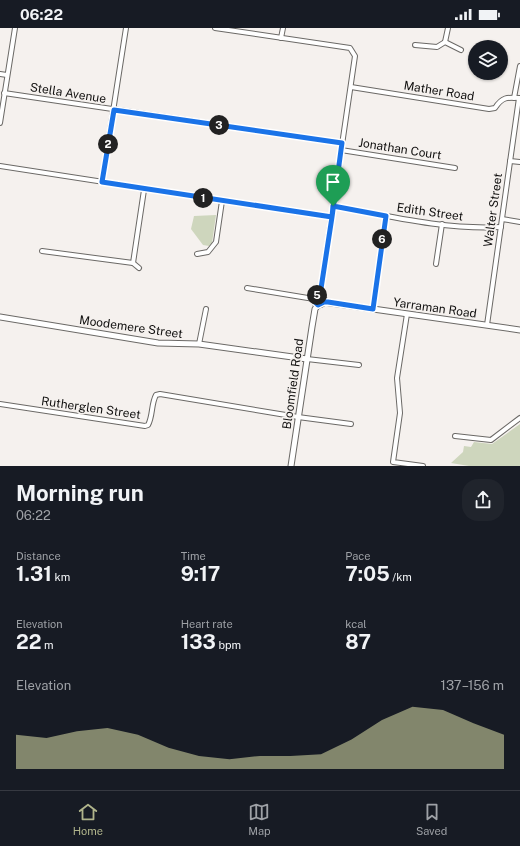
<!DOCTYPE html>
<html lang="en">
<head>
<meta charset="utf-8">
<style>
  :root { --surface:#171b24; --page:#20242c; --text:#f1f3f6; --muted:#9ea1a6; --line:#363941; --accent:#b0b48b }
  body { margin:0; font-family:"Public Sans",sans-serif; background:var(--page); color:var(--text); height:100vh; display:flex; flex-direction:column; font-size:15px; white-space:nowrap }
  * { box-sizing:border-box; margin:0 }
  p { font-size:13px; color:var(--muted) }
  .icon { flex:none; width:22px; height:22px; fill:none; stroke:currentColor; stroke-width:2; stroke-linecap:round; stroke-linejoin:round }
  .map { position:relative; height:438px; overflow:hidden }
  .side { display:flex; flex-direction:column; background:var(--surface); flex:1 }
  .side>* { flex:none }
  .fabs { position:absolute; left:468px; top:12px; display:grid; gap:8px }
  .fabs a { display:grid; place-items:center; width:40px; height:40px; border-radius:50%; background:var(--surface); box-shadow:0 1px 3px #0004; font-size:20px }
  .pin { position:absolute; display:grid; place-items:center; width:34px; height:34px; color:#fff; margin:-41px -17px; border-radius:50% 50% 50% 0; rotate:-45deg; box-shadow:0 0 4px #0007 }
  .pin .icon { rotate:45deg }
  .km { position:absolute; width:20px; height:20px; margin:-10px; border-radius:50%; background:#222; color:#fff; font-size:11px; line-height:20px; text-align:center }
  .round { display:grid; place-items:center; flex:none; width:42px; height:42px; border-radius:16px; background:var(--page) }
  .overview { display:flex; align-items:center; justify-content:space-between; height:68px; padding:0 16px }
  h1 { font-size:22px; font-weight:700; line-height:30px }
  .figures { display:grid; grid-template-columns:repeat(3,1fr); gap:6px; height:68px; padding:4px 16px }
  .figures div { display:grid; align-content:center }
  .figures b { font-size:20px; font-weight:700 }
  .figures small { font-size:11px; font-weight:400 }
  .figures p { font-size:11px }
  .chart { height:112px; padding:8px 16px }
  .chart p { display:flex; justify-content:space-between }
  .chart svg { width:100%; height:72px; margin-top:4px; fill:var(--accent); opacity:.7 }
  .status { display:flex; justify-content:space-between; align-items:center; height:28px; padding:0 20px; background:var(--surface); direction:ltr }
  .status svg { height:11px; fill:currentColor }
  .dock { display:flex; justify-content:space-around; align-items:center; height:56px; border-top:1px solid var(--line); background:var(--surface); font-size:11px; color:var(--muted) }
  .dock a { display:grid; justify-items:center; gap:2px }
  .dock .selected { color:var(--accent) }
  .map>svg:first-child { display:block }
  .green { fill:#ced6bd }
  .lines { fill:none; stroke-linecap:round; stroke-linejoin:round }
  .minor-casing { stroke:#6b6966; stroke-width:6 }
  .tertiary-casing { stroke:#6b6966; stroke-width:7 }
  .minor { stroke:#fff; stroke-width:4 }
  .tertiary { stroke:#fff; stroke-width:5 }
  .route-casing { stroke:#fff; stroke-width:8 }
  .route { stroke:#1a73e8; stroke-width:5 }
  .labels { text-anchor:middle; stroke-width:3.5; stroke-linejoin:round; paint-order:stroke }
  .street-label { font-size:12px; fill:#121110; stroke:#f5f1ee }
</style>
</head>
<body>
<div class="status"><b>06:22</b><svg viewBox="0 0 49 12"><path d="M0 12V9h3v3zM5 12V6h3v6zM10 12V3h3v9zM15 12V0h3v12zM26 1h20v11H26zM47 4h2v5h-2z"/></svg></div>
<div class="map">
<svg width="520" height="438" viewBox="0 0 520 438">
  <rect width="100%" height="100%" fill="#f5f1ee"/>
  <g class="green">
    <path d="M216,187L212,215L209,218L203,217L191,201L194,188Z"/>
    <path d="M520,396V438H469L451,435L463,424L464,418L471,419L474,414L492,416Z"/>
  </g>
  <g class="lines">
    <g class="minor-casing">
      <g id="minor">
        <path d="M215,0L350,20L355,28L320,267"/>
        <path d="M281,10L283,0"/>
        <path d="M445,14L448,0"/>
        <path d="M415,17L437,19L445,14L461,22"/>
        <path d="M0,46L7,47"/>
        <path d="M351,59L489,81L495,80C502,69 507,69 520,70"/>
        <path d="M4,65L342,115"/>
        <path d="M514,70L520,38"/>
        <path d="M0,95L15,0"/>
        <path d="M341,122L455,140"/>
        <path d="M510,133L520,134"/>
        <path d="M0,138L331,189"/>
        <path d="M102,154L126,0"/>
        <path d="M333,178C388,188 445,202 501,199"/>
        <path d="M502,191L520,194"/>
        <path d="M42,223L133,235L144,162"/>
        <path d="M197,226L208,224L216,214L222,173"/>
        <path d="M133,235L139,240"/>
        <path d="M436,236L442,196"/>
        <path d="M247,260L314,271"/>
        <path d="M373,281L386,188"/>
        <path d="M407,286L397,350L400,385L393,434L423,438"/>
        <path d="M487,297L519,70"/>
        <path d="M199,316L206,281"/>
        <path d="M307,331L359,337"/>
        <path d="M0,376L145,398L148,397C153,388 151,376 156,367L160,366L298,389L351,396"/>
        <path d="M455,408L491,412L520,390"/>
      </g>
    </g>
    <g class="tertiary-casing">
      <g id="tertiary">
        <circle cx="319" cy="272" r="5"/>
        <path d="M324,274L520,302"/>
        <path d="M0,289L158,315L199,316L307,331"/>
        <path d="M291,438L312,299L315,281L318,277"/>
      </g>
    </g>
    <use href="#minor" class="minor"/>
    <use href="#tertiary" class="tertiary"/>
  </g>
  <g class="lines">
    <g class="route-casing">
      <path id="route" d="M333,178L332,189L102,154L114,82L342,115L341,122L332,189L320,267L315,268L314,273L318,277L324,274H328L373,281L386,188L333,178"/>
    </g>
    <use href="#route" class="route"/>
  </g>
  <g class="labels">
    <g class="street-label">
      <text transform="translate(439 63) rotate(9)" y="4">Mather Road</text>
      <text transform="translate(68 65) rotate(9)" y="4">Stella Avenue</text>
      <text transform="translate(400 121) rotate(9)" y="4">Jonathan Court</text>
      <text transform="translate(493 182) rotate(-82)" y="4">Walter Street</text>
      <text transform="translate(430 184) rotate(8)" y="4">Edith Street</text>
      <text transform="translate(435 280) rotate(8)" y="4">Yarraman Road</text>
      <text transform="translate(131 299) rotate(8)" y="4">Moodemere Street</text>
      <text transform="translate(293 356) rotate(-82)" y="4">Bloomfield Road</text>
      <text transform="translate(91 380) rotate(8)" y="4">Rutherglen Street</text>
    </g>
  </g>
</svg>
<div class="fabs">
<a><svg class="icon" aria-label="layers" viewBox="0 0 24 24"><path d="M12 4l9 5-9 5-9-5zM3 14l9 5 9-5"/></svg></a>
</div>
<div class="pin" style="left:333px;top:178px;background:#1e9e55"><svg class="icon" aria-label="arrive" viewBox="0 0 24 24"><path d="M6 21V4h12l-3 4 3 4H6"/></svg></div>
<b class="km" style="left:203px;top:170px">1</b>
<b class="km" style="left:108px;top:116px">2</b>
<b class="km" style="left:219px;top:97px">3</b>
<b class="km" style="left:317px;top:267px">5</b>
<b class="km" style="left:382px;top:211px">6</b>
</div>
<section class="side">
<div class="overview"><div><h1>Morning run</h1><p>06:22</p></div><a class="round"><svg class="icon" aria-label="share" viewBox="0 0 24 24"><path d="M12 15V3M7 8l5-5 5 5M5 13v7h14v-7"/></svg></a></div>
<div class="figures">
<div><p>Distance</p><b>1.31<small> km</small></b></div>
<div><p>Time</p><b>9:17</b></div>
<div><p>Pace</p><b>7:05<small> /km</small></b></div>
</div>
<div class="figures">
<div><p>Elevation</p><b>22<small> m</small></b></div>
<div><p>Heart rate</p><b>133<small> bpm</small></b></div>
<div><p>kcal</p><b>87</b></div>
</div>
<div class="chart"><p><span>Elevation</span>137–156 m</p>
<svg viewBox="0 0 160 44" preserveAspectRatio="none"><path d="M0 44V23L10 25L20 21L30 19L40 23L50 31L60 36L70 38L80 36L90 36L100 35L110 26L120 14L130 6L140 8L150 16L160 23V44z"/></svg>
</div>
</section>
<nav class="dock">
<a class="selected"><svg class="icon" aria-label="home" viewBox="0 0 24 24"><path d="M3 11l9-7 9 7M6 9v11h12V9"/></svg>Home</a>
<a><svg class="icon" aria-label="map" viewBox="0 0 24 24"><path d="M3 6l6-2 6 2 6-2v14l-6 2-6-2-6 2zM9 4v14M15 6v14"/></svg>Map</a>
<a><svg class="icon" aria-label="saved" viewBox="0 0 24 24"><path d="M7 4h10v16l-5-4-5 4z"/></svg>Saved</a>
</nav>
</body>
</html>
